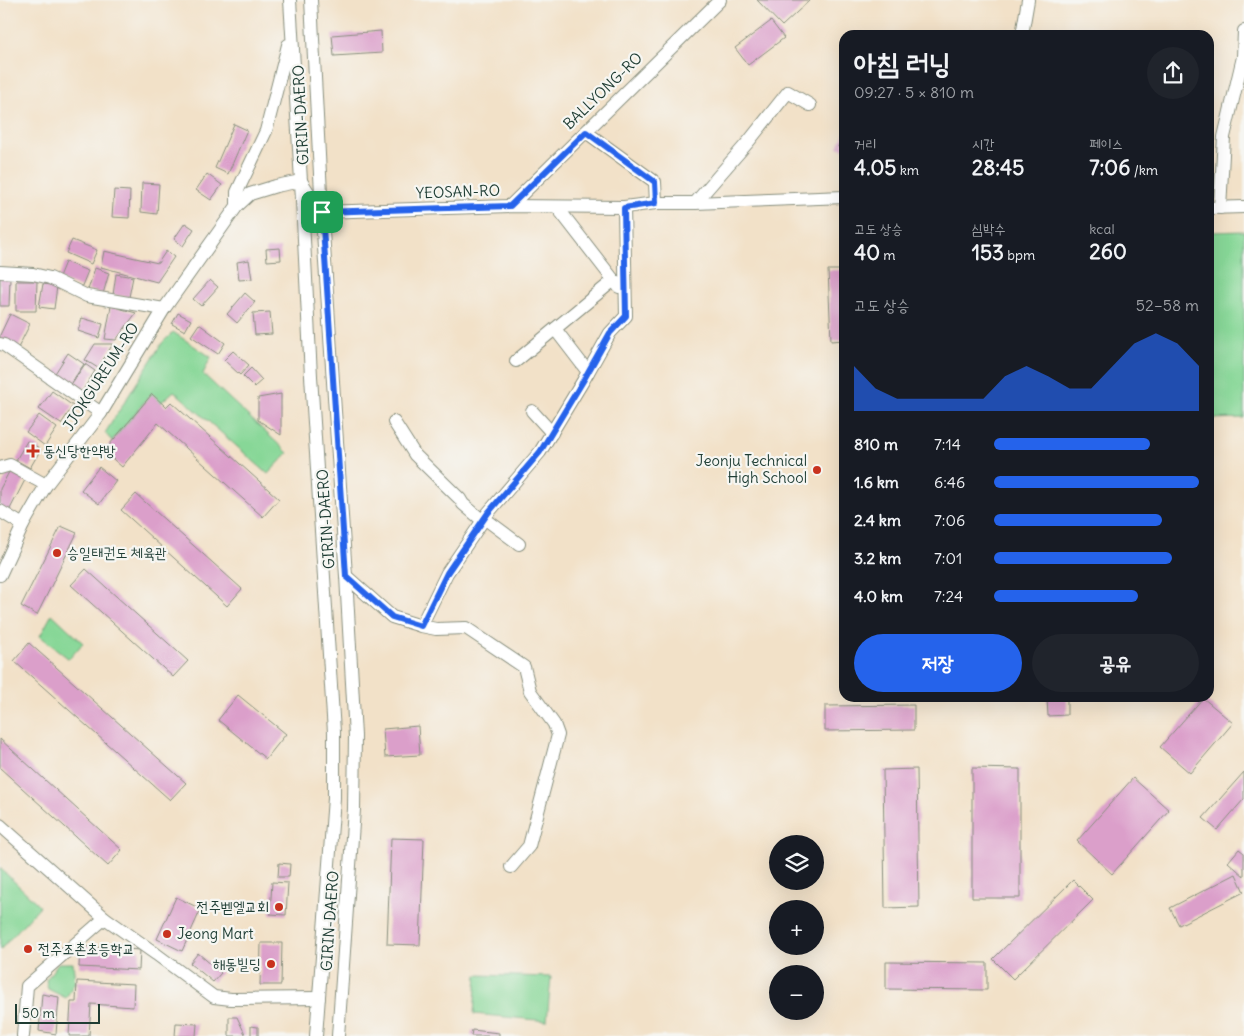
<!DOCTYPE html>
<html lang="ko">
<head>
<meta charset="utf-8">
<style>
  :root { --surface:#171b24; --page:#20242c; --text:#f1f3f6; --muted:#9ea1a6; --accent:#2563eb }
  body { margin:0; font-family:Delius,"Poor Story",sans-serif; background:var(--page); color:var(--text); height:100vh; display:flex; flex-direction:column; font-size:19px; white-space:nowrap }
  * { box-sizing:border-box; margin:0 }
  p { font-size:16px; color:var(--muted) }
  .icon { flex:none; width:28px; height:28px; fill:none; stroke:currentColor; stroke-width:2; stroke-linecap:round; stroke-linejoin:round }
  .map { position:relative; flex:1; overflow:hidden }
  .drawer { position:absolute; left:839px; top:30px; width:375px; height:672px; display:flex; flex-direction:column; background:var(--surface); border-radius:15px; box-shadow:0 5px 20px #0002 }
  .drawer>* { flex:none }
  .tools { position:absolute; left:769px; top:835px; display:grid; gap:10px }
  .tools a { display:grid; place-items:center; width:55px; height:55px; border-radius:50%; background:var(--surface); box-shadow:0 5px 20px #0002; font-size:25px }
  .scale { position:absolute; left:15px; bottom:12px; width:85px; box-sizing:border-box; padding-left:5px; border:2px solid #1f3d34; border-top:0; font-size:14px; line-height:18px; white-space:nowrap; color:#1f3d34; -webkit-text-stroke:4px #f6f6f2; paint-order:stroke }
  .pin { position:absolute; display:grid; place-items:center; width:42px; height:42px; color:#fff; margin:-21px; border-radius:10px; box-shadow:0 2px 8px #0006 }
  .round { display:grid; place-items:center; flex:none; width:52px; height:52px; border-radius:26px; background:var(--page) }
  .headline { display:flex; align-items:center; justify-content:space-between; height:85px; padding:0 15px }
  h1 { font-size:28px; font-weight:800; line-height:38px }
  .metrics { display:grid; grid-template-columns:repeat(3,1fr); gap:8px; height:85px; padding:5px 15px }
  .metrics div { display:grid; align-content:center }
  .metrics b { font-size:21px; font-weight:800 }
  .metrics small { font-size:14px; font-weight:400 }
  .metrics p { font-size:14px }
  .chart { height:140px; padding:10px 15px }
  .chart p { display:flex; justify-content:space-between }
  .chart svg { width:100%; height:90px; margin-top:5px; fill:var(--accent); opacity:.7 }
  .primary-button { display:flex; gap:10px; margin-top:auto; padding:10px 15px }
  .primary-button a { flex:1; height:58px; border-radius:30px; background:var(--accent); color:#fff; font-size:20px; font-weight:800; line-height:58px; text-align:center }
  .primary-button a+a { background:var(--page); color:var(--text) }
  ul { padding:0 15px; list-style:none; font-size:16px }
  li { display:grid; grid-template-columns:80px 60px 1fr; align-items:center; height:38px }
  li i { height:12px; border-radius:6px; background:var(--accent) }
  .map>svg:first-child { display:block }
  .green { fill:#87d797; stroke:#538a66 }
  .building { fill:#db9fca }
  .lines { fill:none; stroke-linecap:round; stroke-linejoin:round }
  .minor-casing { stroke:#888f7e; stroke-width:14 }
  .minor { stroke:#fff; stroke-width:12 }
  .route-casing { stroke:#fff; stroke-width:10 }
  .route { stroke:#2563eb; stroke-width:6 }
  .poi-dot { fill:#c8321e; stroke:#f6f6f2; stroke-width:2 }
  .labels { text-anchor:middle; stroke-width:4.5; stroke-linejoin:round; paint-order:stroke }
  .street-label { font-size:15px; fill:#1f3d34; stroke:#f6f6f2 }
  .poi-label { font-size:15px; fill:#1f3d34; stroke:#f6f6f2; text-anchor:start }
</style>
</head>
<body>
<div class="map">
<svg width="1244" height="1036" viewBox="0 0 1244 1036">
  <rect width="100%" height="100%" fill="#f6f6f2"/>
  <filter id="ink" filterUnits="userSpaceOnUse"><feTurbulence type="fractalNoise" baseFrequency=".02" numOctaves="2"/><feDisplacementMap in="SourceGraphic" scale="10" xChannelSelector="R" yChannelSelector="G"/><feConvolveMatrix kernelMatrix="1 2 1 2 8 2 1 2 1" color-interpolation-filters="sRGB"/></filter>
  <filter id="wash" filterUnits="userSpaceOnUse"><feTurbulence type="fractalNoise" baseFrequency=".0096" numOctaves="4" result="noise"/><feDisplacementMap in="SourceGraphic" scale="20" xChannelSelector="R" yChannelSelector="G"/><feGaussianBlur stdDeviation="1.12" result="paint"/><feColorMatrix in="noise" values="0 0 0 0 0 0 0 0 0 0 0 0 0 0 0 0 0 1.4 0 .05"/><feComposite in="paint" operator="in"/></filter>
  <g filter="url(#wash)">
    <rect width="100%" height="100%" fill="#f2e1c8"/>
    <g class="green">
      <path d="M1244,231V418L1209,419V232Z"/>
      <path d="M173,332L211,357L203,374L288,453L268,474L174,391L157,406L148,398L112,441L105,433L162,343Z"/>
      <path d="M52,614L83,643L69,659L40,636Z"/>
      <path d="M0,868L40,906L0,950Z"/>
      <path d="M58,963H73L75,982L66,998L48,989L46,980Z"/>
      <path d="M477,975L551,977L547,1021L474,1014Z"/>
    </g>
    <g id="blocks">
      <g class="building">
        <path d="M757,0H810L782,26Z"/>
        <path d="M771,21L784,38L748,65L735,48Z"/>
        <path d="M381,31L382,53L334,56L332,35Z"/>
        <path d="M234,124L247,130L228,174L215,168Z"/>
        <path d="M844,133V149L838,147Z"/>
        <path d="M207,174L222,185L211,200L196,190Z"/>
        <path d="M142,183L159,184L157,214L141,212Z"/>
        <path d="M114,190L130,191L129,218L112,217Z"/>
        <path d="M185,223L194,229L183,246L174,239Z"/>
        <path d="M72,240L97,250L91,264L66,253Z"/>
        <path d="M280,248L281,260L267,261L266,249Z"/>
        <path d="M104,251L158,263L166,251L174,257L157,282L101,267Z"/>
        <path d="M249,260L252,279L239,280L237,262Z"/>
        <path d="M65,262L88,271L81,288L58,279Z"/>
        <path d="M95,268L109,273L103,294L88,290Z"/>
        <path d="M828,270H844V340L831,341Z"/>
        <path d="M116,274L133,277L129,297L113,295Z"/>
        <path d="M0,278H10L9,306H0Z"/>
        <path d="M210,280L218,287L201,306L193,299Z"/>
        <path d="M16,281H37L36,311H16Z"/>
        <path d="M43,284L57,286L54,309L39,307Z"/>
        <path d="M245,293L255,302L237,323L227,314Z"/>
        <path d="M111,306L136,313L116,340L105,339Z"/>
        <path d="M270,312L272,334L255,335L253,313Z"/>
        <path d="M178,313L191,320L185,331L172,324Z"/>
        <path d="M10,314L30,324L18,348L0,339V335Z"/>
        <path d="M82,318L103,324L99,338L78,331Z"/>
        <path d="M199,324L225,343L218,354L191,336Z"/>
        <path d="M95,344H113L98,368L85,360Z"/>
        <path d="M233,351L249,365L240,375L224,360Z"/>
        <path d="M68,353L84,364L69,386L54,375Z"/>
        <path d="M85,364L95,371L81,393L70,386Z"/>
        <path d="M251,368L262,380L254,387L243,376Z"/>
        <path d="M52,391L73,406L61,424L39,409Z"/>
        <path d="M152,394L166,407L171,402L279,499L263,517L158,423L122,467L104,451Z"/>
        <path d="M281,394V435L258,420V398Z"/>
        <path d="M39,415L57,428L45,446L26,432Z"/>
        <path d="M27,441L41,449L30,468L16,460Z"/>
        <path d="M99,467L116,481L99,504L81,490Z"/>
        <path d="M9,472L25,480L9,511L0,506V489Z"/>
        <path d="M136,494L242,589L227,606L121,510Z"/>
        <path d="M61,526L77,533L37,615L21,606Z"/>
        <path d="M86,569L188,661L173,677L71,585Z"/>
        <path d="M29,643L186,783L170,800L14,661Z"/>
        <path d="M238,695L286,734L266,759L218,720Z"/>
        <path d="M1047,698H1067V715L1048,716Z"/>
        <path d="M1203,698L1233,723L1190,773L1160,747Z"/>
        <path d="M914,705V730L825,731V706Z"/>
        <path d="M418,726L420,755L385,757L383,729Z"/>
        <path d="M0,739L122,850L108,866L0,768Z"/>
        <path d="M972,768L1020,769V898H972Z"/>
        <path d="M917,769L919,907L885,908L883,770Z"/>
        <path d="M1244,772V799L1217,830L1203,818Z"/>
        <path d="M1133,778L1169,810L1112,874L1077,841Z"/>
        <path d="M391,838L424,839L420,945L387,944Z"/>
        <path d="M1239,849L1244,853V876L1228,862Z"/>
        <path d="M279,863L290,864L289,877H278Z"/>
        <path d="M1236,874L1244,892L1179,925L1170,908Z"/>
        <path d="M1073,880L1093,900L1013,979L993,959Z"/>
        <path d="M272,882L288,883L286,915L270,914Z"/>
        <path d="M176,897L201,909L182,951L157,939Z"/>
        <path d="M261,943H282L281,985H260Z"/>
        <path d="M80,946L140,950L139,970L79,967Z"/>
        <path d="M198,953L221,973L213,982L190,963Z"/>
        <path d="M886,962L987,963V990L886,989Z"/>
        <path d="M77,981L134,984L133,1007L91,1004L89,1036H69L71,1002H76Z"/>
        <path d="M42,994L59,997L56,1034L39,1031Z"/>
        <path d="M229,1017H237L246,1036H229Z"/>
        <path d="M176,1023L197,1024L196,1036H175Z"/>
        <path d="M251,1026L258,1027V1036H251Z"/>
        <path d="M472,1030L499,1033V1036H471Z"/>
      </g>
    </g>
  </g>
  <g filter="url(#ink)">
    <use href="#blocks" fill-opacity="0" stroke="#888f7e" stroke-width="1"/>
    <g class="lines">
      <g class="minor-casing">
        <g id="minor">
          <path d="M290,0L301,181L311,376L334,732V798L316,1036"/>
          <path d="M311,0L323,232L346,576L355,736L354,809L338,1036"/>
          <path d="M1022,35L1028,0"/>
          <path d="M586,132L655,182L656,203"/>
          <path d="M695,203L749,141L788,92L810,105"/>
          <path d="M237,206V192L266,131L288,45"/>
          <path d="M510,206L720,0"/>
          <path d="M557,207L619,287"/>
          <path d="M1209,208L1244,207"/>
          <path d="M1220,208L1224,137L1243,57L1244,31"/>
          <path d="M0,272L33,274L50,278L87,296L164,309"/>
          <path d="M555,329L588,372"/>
          <path d="M0,344L4,345L101,413"/>
          <path d="M516,361L614,280"/>
          <path d="M532,411L552,433"/>
          <path d="M394,422L415,455L460,499L463,504L483,521"/>
          <path d="M0,468L10,465L46,485"/>
          <path d="M0,511L23,525"/>
          <path d="M484,518L519,544"/>
          <path d="M0,575L23,525L46,485L101,413L164,309L237,206L250,194L276,186L301,181L321,212L510,206L624,207L656,203H695L844,197"/>
          <path d="M346,576L392,617L421,626L447,573L488,513L540,452L583,381L610,333L626,316L624,207"/>
          <path d="M421,626L436,629L466,628L524,667L530,691L554,724L558,735L529,846L511,867"/>
          <path d="M0,825L105,918L156,954L214,997L231,999L319,998"/>
          <path d="M23,1036L27,986L105,918"/>
        </g>
      </g>
      <use href="#minor" class="minor"/>
    </g>
  </g>
  <g class="lines" filter="url(#ink)">
    <g class="route-casing">
      <path id="route" d="M586,132L655,182L656,203L624,208L626,316L610,333L583,381L540,452L488,513L447,573L421,626L392,617L346,576L322,212L510,206Z"/>
    </g>
    <use href="#route" class="route"/>
  </g>
  <g class="poi-dot">
    <path d="M30.5 443.5h5v5h5v5h-5v5h-5v-5h-5v-5h5z"/>
    <circle cx="817" cy="470" r="5"/>
    <circle cx="57" cy="553" r="5"/>
    <circle cx="279" cy="907" r="5"/>
    <circle cx="167" cy="934" r="5"/>
    <circle cx="28" cy="949" r="5"/>
    <circle cx="271" cy="964" r="5"/>
  </g>
  <g class="labels">
    <g class="street-label">
      <text transform="translate(603 91) rotate(-44)" y="5">BALLYONG-RO</text>
      <text transform="translate(301 115) rotate(-93)" y="5">GIRIN-DAERO</text>
      <text transform="translate(458 192) rotate(-2)" y="5">YEOSAN-RO</text>
      <text transform="translate(101 377) rotate(-57)" y="5">JJOKGUREUM-RO</text>
      <text transform="translate(326 519) rotate(-94)" y="5">GIRIN-DAERO</text>
      <text transform="translate(330 921) rotate(-86)" y="5">GIRIN-DAERO</text>
    </g>
    <g class="poi-label">
      <text x="43" y="456">동신당한약방</text>
      <text x="807" y="466" text-anchor="end">Jeonju Technical<tspan x="807" dy="17">High School</tspan></text>
      <text x="67" y="558">승일태권도 체육관</text>
      <text x="269" y="912" text-anchor="end">전주벧엘교회</text>
      <text x="177" y="939">Jeong Mart</text>
      <text x="38" y="954">전주조촌초등학교</text>
      <text x="261" y="969" text-anchor="end">해동빌딩</text>
    </g>
  </g>
</svg>
<div class="tools">
<a><svg class="icon" aria-label="layers" viewBox="0 0 24 24"><path d="M12 4l9 5-9 5-9-5zM3 14l9 5 9-5"/></svg></a>
<a>+</a>
<a>−</a>
</div>
<div class="scale">50 m</div>
<div class="pin" style="left:322px;top:212px;background:#1e9e55"><svg class="icon" aria-label="arrive" viewBox="0 0 24 24"><path d="M6 21V4h12l-3 4 3 4H6"/></svg></div>
<section class="drawer">
<div class="headline"><div><h1>아침 러닝</h1><p>09:27 · 5 × 810 m</p></div><a class="round"><svg class="icon" aria-label="share" viewBox="0 0 24 24"><path d="M12 15V3M7 8l5-5 5 5M5 13v7h14v-7"/></svg></a></div>
<div class="metrics">
<div><p>거리</p><b>4.05<small> km</small></b></div>
<div><p>시간</p><b>28:45</b></div>
<div><p>페이스</p><b>7:06<small> /km</small></b></div>
</div>
<div class="metrics">
<div><p>고도 상승</p><b>40<small> m</small></b></div>
<div><p>심박수</p><b>153<small> bpm</small></b></div>
<div><p>kcal</p><b>260</b></div>
</div>
<div class="chart"><p><span>고도 상승</span>52–58 m</p>
<svg viewBox="0 0 160 44" preserveAspectRatio="none"><path d="M0 44V22L10 33L20 38L30 38L40 38L50 38L60 38L70 27L80 22L90 27L100 33L110 33L120 22L130 11L140 6L150 11L160 22V44z"/></svg>
</div>
<ul>
<li><b>810 m</b>7:14<i style="width:76%"></i></li>
<li><b>1.6 km</b>6:46<i style="width:100%"></i></li>
<li><b>2.4 km</b>7:06<i style="width:82%"></i></li>
<li><b>3.2 km</b>7:01<i style="width:87%"></i></li>
<li><b>4.0 km</b>7:24<i style="width:70%"></i></li>
</ul>
<div class="primary-button"><a>저장</a><a>공유</a></div>
</section>
</div>
</body>
</html>
